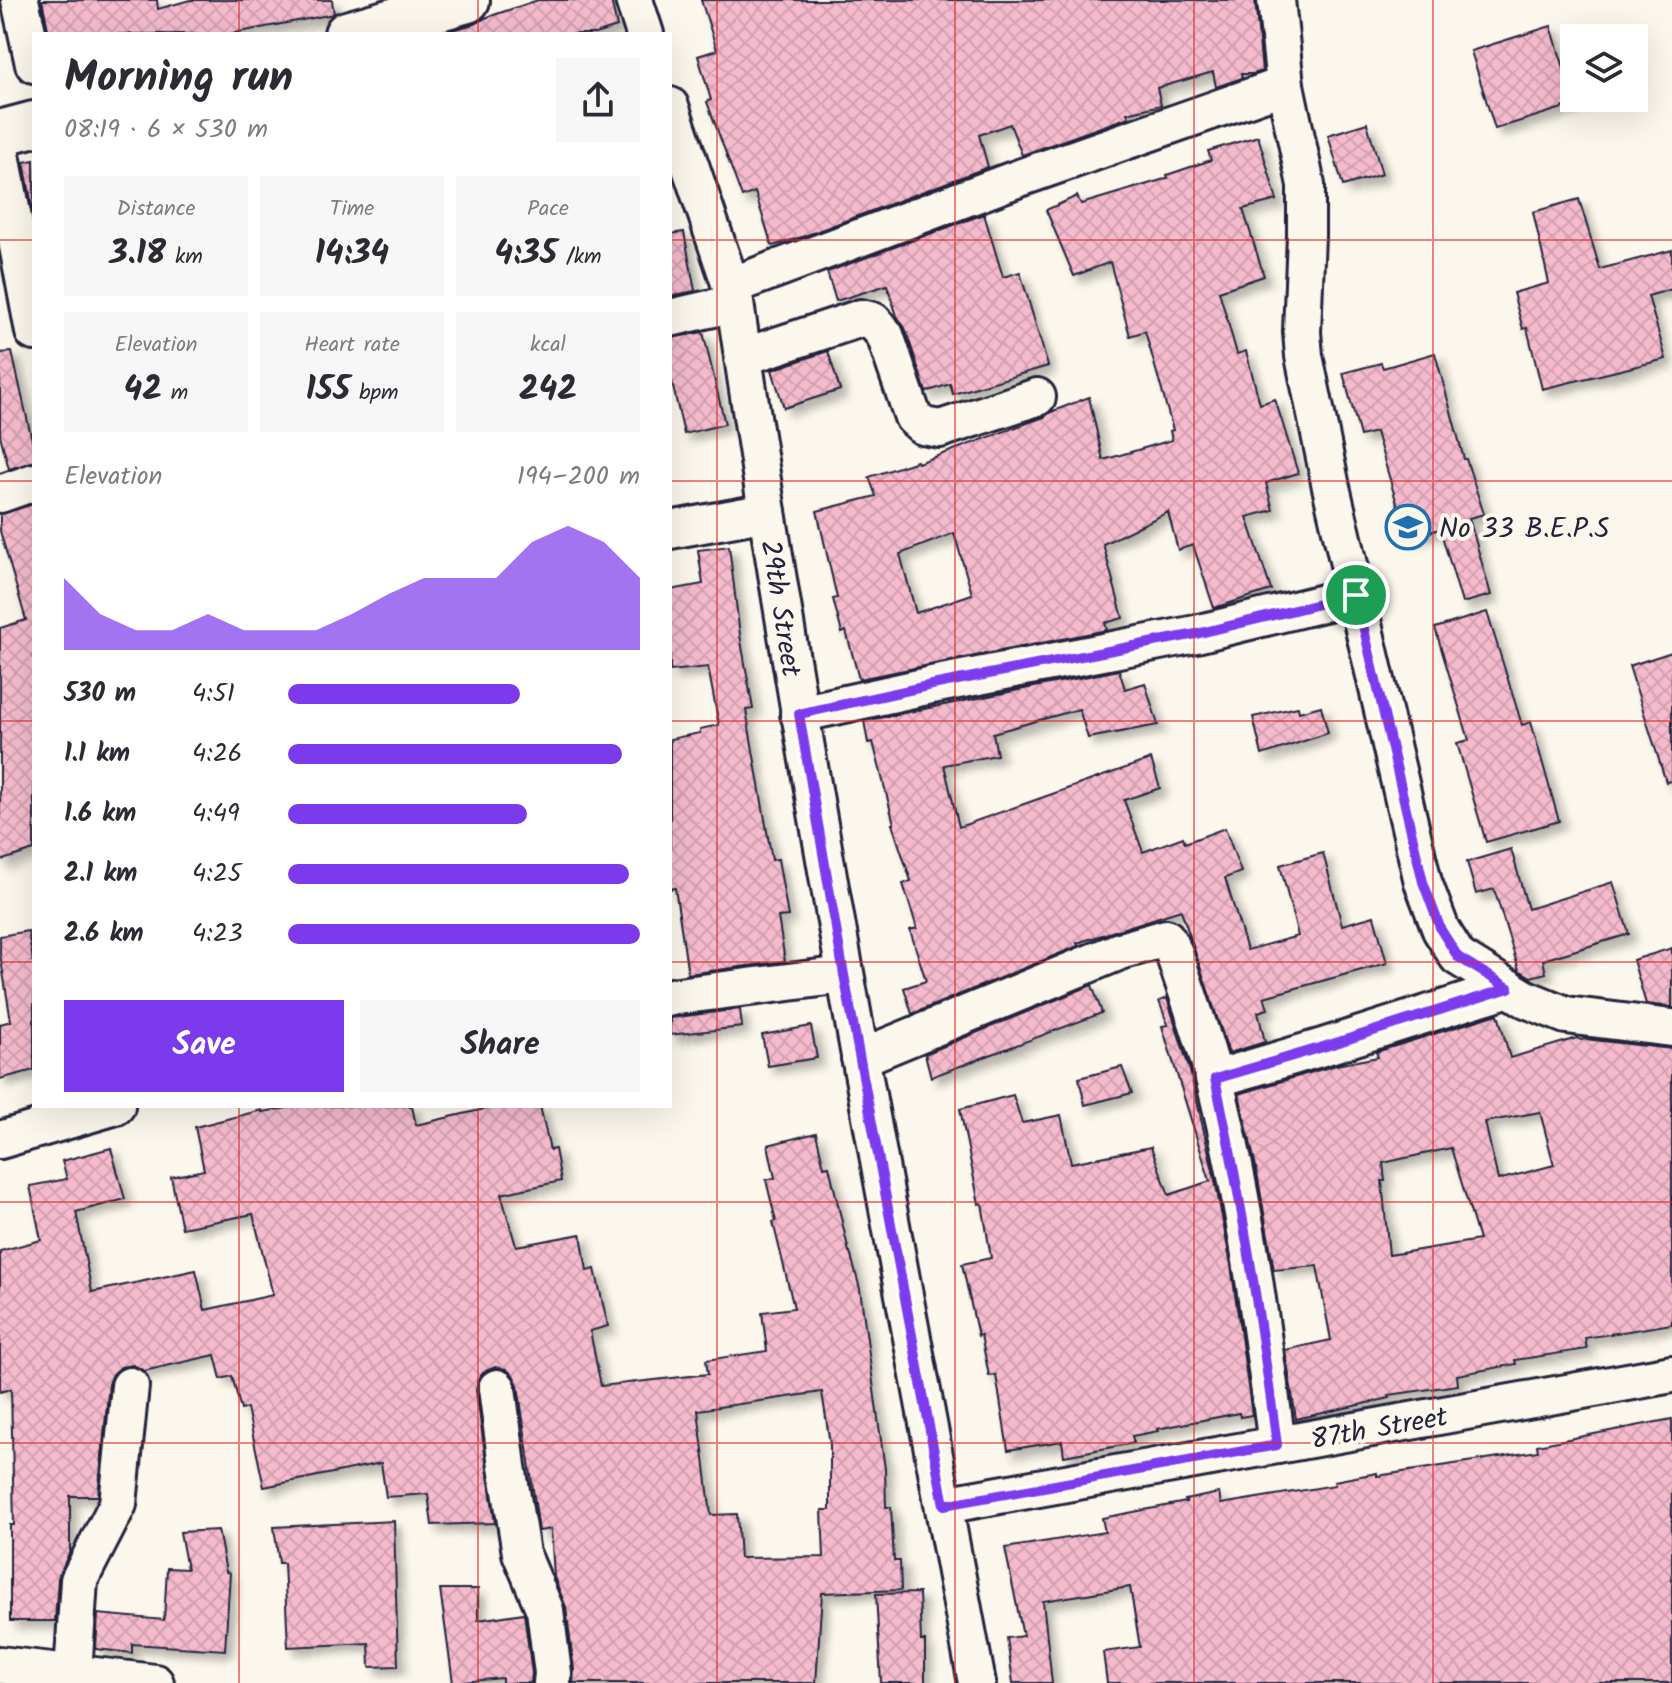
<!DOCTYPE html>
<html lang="en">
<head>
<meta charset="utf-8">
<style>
  :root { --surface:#fff; --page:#f7f7f7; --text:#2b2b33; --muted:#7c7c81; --accent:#7c3aed }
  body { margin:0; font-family:Kalam,sans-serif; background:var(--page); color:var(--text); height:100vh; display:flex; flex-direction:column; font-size:30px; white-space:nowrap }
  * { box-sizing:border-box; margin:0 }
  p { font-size:26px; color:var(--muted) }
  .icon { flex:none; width:44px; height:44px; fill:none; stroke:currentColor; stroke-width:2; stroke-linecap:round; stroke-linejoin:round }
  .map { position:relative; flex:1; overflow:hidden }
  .drawer { position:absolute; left:32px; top:32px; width:640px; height:1076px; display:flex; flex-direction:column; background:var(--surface); border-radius:0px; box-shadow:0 8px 32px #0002 }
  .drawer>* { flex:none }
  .buttons { position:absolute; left:1560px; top:24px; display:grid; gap:16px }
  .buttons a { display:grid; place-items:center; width:88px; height:88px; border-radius:0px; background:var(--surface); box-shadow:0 8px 32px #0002; font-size:40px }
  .pin { position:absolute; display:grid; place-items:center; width:68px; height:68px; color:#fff; margin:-34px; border:4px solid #fff; border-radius:50%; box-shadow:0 2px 8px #0007 }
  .round { display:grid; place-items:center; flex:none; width:84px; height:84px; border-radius:0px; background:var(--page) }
  .summary { display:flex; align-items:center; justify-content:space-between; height:136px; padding:0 32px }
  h1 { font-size:44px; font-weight:700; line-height:60px }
  .metrics { display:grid; grid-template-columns:repeat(3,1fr); gap:12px; height:136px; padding:8px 32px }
  .metrics div { display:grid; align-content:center; border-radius:0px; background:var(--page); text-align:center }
  .metrics b { font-size:34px; font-weight:700 }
  .metrics small { font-size:22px; font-weight:400 }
  .metrics p { font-size:22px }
  .chart { height:224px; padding:16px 32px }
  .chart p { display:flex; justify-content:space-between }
  .chart svg { width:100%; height:144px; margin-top:8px; fill:var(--accent); opacity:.7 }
  .action { display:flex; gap:16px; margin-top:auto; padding:16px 32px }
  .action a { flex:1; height:92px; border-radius:0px; background:var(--accent); color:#fff; font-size:32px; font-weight:700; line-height:92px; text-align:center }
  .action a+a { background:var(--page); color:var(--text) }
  ul { padding:0 32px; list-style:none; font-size:26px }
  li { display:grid; grid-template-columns:128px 96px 1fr; align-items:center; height:60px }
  li i { height:20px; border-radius:10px; background:var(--accent) }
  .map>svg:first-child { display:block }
  .building { fill:url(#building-cross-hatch); stroke:#22223b; stroke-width:2; fill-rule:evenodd; filter:url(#shadow) }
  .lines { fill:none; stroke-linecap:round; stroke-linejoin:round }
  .minor-casing { stroke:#22223b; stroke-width:42 }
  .tertiary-casing { stroke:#22223b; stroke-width:50 }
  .minor { stroke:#fbf7ec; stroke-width:36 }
  .tertiary { stroke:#fbf7ec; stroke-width:44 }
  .route-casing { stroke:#fff; stroke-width:16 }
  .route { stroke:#7c3aed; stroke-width:10 }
  .grid { fill:none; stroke:#d62828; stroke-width:2; stroke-opacity:0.55 }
  .labels { text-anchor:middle; stroke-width:8; stroke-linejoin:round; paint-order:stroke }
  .poi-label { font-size:28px; fill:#22223b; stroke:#fbf7ec; text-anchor:start }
  .street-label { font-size:28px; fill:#22223b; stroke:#fbf7ec }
</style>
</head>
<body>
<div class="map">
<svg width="1672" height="1683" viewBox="0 0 1672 1683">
  <defs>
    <pattern id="building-cross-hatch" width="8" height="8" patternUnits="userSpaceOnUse" patternTransform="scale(2)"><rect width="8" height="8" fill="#f5bbcd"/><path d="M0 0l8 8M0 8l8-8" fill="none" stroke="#d2a0b1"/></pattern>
    <filter id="shadow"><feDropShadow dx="7" dy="7" stdDeviation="4" flood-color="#0004"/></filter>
  </defs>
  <rect width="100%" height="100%" fill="#fbf7ec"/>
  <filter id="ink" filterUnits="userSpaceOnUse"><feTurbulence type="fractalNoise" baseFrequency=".0125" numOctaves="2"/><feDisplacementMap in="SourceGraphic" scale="16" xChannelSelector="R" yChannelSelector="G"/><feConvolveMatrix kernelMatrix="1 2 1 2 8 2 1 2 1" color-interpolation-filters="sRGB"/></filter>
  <g filter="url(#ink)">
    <g class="building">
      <path d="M42,0H157L158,9L190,0H332L334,14L229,34H49Z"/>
      <path d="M538,0H611L617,27L595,34H452V30L474,24L485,18Z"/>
      <path d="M701,0H1255L1262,71L1253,74H1241L1242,78L1216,87L1213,72L1157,88L1161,105L1127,113L1129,117L1022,155L1010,124L979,135L988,167L802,237L772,246L755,192L742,197L707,102L711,100L698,56L717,50Z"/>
      <path d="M1551,26L1575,104L1495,129L1471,51Z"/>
      <path d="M1367,123L1382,174L1343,186L1328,135Z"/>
      <path d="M1258,136L1277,200L1243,209L1264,276L1219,291L1237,354L1246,351L1260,404L1275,399L1298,473L1266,483L1273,510L1247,517L1271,590L1214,608L1193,545L1178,550L1168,512L1103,544L1123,618L1105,623L1107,630L859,679L846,631L842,633L833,599L837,598L817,511L876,496L869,477L917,461L918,463L1044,417L1051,412L1089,397L1103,460L1172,440L1170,431L1173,430L1145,331L1130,336L1110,262L1074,276L1046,210L1077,196L1081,204L1168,178L1167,175L1211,160L1208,151ZM954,533L972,594L916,613L900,554Z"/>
      <path d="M34,160V217L24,162Z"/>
      <path d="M1579,199L1600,269L1672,250V289L1648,296L1666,359L1542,389L1527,328L1523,329L1513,293L1549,283L1533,212Z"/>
      <path d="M984,214L1003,277L1020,272L1048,366L953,394L950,384L926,392L905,328L897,316L887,285L836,301L827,272Z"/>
      <path d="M684,232L695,291L670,296V234Z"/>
      <path d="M703,332L725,424L684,434L670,374V338Z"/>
      <path d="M828,351L840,390L784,408L772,370Z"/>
      <path d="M12,352L34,449V462L9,469L0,435V353Z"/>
      <path d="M1435,353L1464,459H1466L1484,514L1469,518L1491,595L1462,603L1440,529L1407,538L1376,432L1360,436L1343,373L1381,363L1383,368Z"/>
      <path d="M34,504V850L0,861V628L26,620L0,531V514Z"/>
      <path d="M729,546L740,635L753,709L746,710L772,860L778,859L788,916L778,917L785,961L688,974L675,888L670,889V739L700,733V729L719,725L708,667L670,671V590L703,584L698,550Z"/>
      <path d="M1487,612L1522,725L1531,722L1559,821L1486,842L1457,743L1469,740L1435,628Z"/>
      <path d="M1672,652V781L1666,782L1629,666Z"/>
      <path d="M1119,670L1125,689L1145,683L1158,725L1088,738L1079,709L993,733L997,755L944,765L959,827L1151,759L1160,788L1124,800L1143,852L1183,837L1185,843L1225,828L1241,872L1225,878L1247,950L1298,936L1280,865L1323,853L1342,925L1374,916L1387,963L1264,997L1268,1009L1258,1012L1265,1042L1229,1053L1181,910L1077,943L1078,946L912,1014L904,988L926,981L910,930L917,928L903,884L911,881L892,824H894L873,742L868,743L864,721Z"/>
      <path d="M1321,706L1328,733L1262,755L1253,717L1298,707L1299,712Z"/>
      <path d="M1511,849L1528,909L1613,882L1629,934L1543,960L1546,973L1531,977L1519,970L1494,889L1476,894L1467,862Z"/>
      <path d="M28,931L34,967V1070L0,1079V1024L11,1021L0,954V936Z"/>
      <path d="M1672,948V1007L1646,1004L1633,960Z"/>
      <path d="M1092,985L1102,1013L931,1077L925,1054Z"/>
      <path d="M1167,998L1190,1071L1214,1175L1231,1265L1252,1415L1240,1417L1239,1413L1157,1429L1158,1431L1132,1436L1134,1443L1064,1456L1062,1441L1008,1450L996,1375L989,1376L981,1335L978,1336L962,1264L991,1258L982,1203L979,1204L960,1109L1013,1095L1022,1123L1061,1115L1071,1163L1151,1147L1169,1195L1210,1181L1162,1026L1168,1025L1159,1001Z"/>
      <path d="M740,1009L742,1027L670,1035V1018Z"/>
      <path d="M1498,1014L1510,1058L1577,1038L1581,1040L1585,1039L1672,1049V1324L1585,1338L1587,1349L1515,1360L1516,1364L1457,1375L1458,1385L1389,1395L1390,1398L1296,1419L1285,1350L1331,1340L1317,1266L1274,1270L1256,1167L1239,1094L1336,1065L1378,1057L1376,1052ZM1540,1112L1554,1165L1498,1180L1485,1122ZM1451,1148L1479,1240L1389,1255L1382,1181H1385L1383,1163Z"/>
      <path d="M811,1026L817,1058L768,1066L762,1035Z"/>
      <path d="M1122,1067L1132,1093L1085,1105L1079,1078Z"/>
      <path d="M299,1106H412L416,1125L497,1106H540L550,1150L555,1149L561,1181L501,1194L516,1246L581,1234L587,1271L595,1269L608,1326L590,1331L601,1386L708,1374L706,1360L767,1351L762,1312L794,1308L773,1222L776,1221L766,1180L775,1178L768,1145L816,1133L824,1167L829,1166L849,1252H850L860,1289L885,1469L886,1507H891L894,1561H900L901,1590L822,1593L816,1683H573L574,1670L566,1607L554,1577L551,1529L539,1531L518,1385L513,1375L506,1369L495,1367L484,1372L478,1379L476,1390L495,1523L432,1525L428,1494L386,1497L381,1463L264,1487L247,1408L241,1410L232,1376L221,1379L215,1355L144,1371L133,1365L121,1367L113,1374L109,1384L98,1496H70V1551L58,1578L55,1621H10V1525H14L11,1389L0,1392V1251L41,1240L30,1186L67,1179L62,1161L111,1148L125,1199L76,1212L92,1292L196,1270L205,1310L273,1295L253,1214L182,1228L171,1177L204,1170L195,1127L262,1110V1112ZM822,1392L830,1444V1510H822L824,1557L740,1558L737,1514L711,1515L698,1410Z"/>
      <path d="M1672,1419V1683H1107L1103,1652L1140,1647L1130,1587L1043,1601L1052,1683H1013L1007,1638L1023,1636L1005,1548L1105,1532L1102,1518L1186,1502L1185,1500L1219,1493L1221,1504L1335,1485L1334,1481L1377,1473V1476L1538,1451L1537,1445Z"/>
      <path d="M394,1521L398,1666L370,1667L369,1643L288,1647L284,1563H279L274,1527Z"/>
      <path d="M218,1530L226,1572L230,1573L225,1650L132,1644V1653L96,1649L98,1614L164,1620L167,1568L187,1569L180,1532Z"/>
      <path d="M440,1589H478V1620L524,1613L532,1673L531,1683H502V1678L453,1683Z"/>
      <path d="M919,1593L921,1641H925V1683H881L876,1594Z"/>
    </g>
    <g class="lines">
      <g class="minor-casing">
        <g id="minor">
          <path d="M20,0L34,64"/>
          <path d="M634,0L645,34"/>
          <path d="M1276,0L1285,85L1306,185V235L1302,332L1304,356L1331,487L1423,882L1441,930L1458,957L1526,999L1566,1015L1672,1028"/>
          <path d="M670,106L731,286L735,303C803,765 890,1224 977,1683"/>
          <path d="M0,149L34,332"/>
          <path d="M731,286L1011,181L1285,85"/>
          <path d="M670,318L735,303"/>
          <path d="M743,357L861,318L873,321L885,335L913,417L923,426L940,429L1037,397"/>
          <path d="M0,494L34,482"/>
          <path d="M670,530L767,512"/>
          <path d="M799,714L932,685L1196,634L1356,595"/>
          <path d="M670,997L844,975"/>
          <path d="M860,1058L1120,951L1166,938L1174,953C1188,996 1204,1038 1215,1082C1245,1200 1261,1323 1277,1445"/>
          <path d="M1215,1079L1323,1047L1509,988"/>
          <path d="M0,1140L116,1106"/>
          <path d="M497,1388L507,1466L521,1553L545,1610L553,1673L552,1683"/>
          <path d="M944,1505L1672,1374"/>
          <path d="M0,1665L155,1683"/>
          <path d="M73,1674L79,1580L118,1504L130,1386"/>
        </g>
      </g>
      <g class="tertiary-casing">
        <g id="tertiary">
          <path d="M347,34L467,0"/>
          <path d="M0,133L34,124"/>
        </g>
      </g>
      <use href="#minor" class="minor"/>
      <use href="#tertiary" class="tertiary"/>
    </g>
  </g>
  <g class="lines" filter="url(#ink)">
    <g class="route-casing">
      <path id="route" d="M1356,595L1423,882L1441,930L1458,957L1509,988L1323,1047L1215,1079C1242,1200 1261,1322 1277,1445L944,1505L844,975L799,714L932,685L1196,634Z"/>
    </g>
    <use href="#route" class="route"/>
  </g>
  <path class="grid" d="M239,0V34M478,0V34M717,0V1683M955,0V1683M1194,0V1683M1433,0V1683M0,240H34M670,240H1672M0,481H34M670,481H1672M0,721H34M670,721H1672M0,962H34M670,962H1672M239,1106V1683M478,1106V1683M0,1202H1672M0,1443H1672"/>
  <defs>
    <g id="school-ring" transform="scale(2.3)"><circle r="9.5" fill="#fbf7ec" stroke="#1f6fb2" stroke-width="1.5"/><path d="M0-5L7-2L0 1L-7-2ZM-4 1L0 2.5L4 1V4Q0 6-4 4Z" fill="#1f6fb2"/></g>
  </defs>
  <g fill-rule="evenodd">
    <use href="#school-ring" x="1408" y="527"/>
  </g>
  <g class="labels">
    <g class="poi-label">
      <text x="1439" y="537">No 33 B.E.P.S</text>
    </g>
    <g class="street-label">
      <text transform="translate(782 608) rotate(81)" y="10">29th Street</text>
      <text transform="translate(1379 1427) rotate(-10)" y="10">87th Street</text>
    </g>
  </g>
</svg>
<div class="buttons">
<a><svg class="icon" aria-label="layers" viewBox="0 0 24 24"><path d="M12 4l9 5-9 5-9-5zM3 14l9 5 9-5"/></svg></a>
</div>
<div class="pin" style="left:1356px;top:595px;background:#1e9e55"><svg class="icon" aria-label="arrive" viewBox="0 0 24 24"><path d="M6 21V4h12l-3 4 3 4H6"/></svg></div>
<section class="drawer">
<div class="summary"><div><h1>Morning run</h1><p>08:19 · 6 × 530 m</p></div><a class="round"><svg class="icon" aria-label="share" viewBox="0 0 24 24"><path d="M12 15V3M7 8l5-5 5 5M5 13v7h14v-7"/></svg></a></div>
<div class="metrics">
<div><p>Distance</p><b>3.18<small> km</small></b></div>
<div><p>Time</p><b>14:34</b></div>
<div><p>Pace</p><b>4:35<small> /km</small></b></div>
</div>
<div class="metrics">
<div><p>Elevation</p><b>42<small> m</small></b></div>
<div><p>Heart rate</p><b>155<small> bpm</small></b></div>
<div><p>kcal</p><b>242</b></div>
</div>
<div class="chart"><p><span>Elevation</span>194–200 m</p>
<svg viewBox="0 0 160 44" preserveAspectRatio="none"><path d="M0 44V22L10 33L20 38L30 38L40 33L50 38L60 38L70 38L80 33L90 27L100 22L110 22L120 22L130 11L140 6L150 11L160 22V44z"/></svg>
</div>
<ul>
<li><b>530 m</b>4:51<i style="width:66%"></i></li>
<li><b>1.1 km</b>4:26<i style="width:95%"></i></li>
<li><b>1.6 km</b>4:49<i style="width:68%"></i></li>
<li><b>2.1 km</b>4:25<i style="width:97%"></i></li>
<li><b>2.6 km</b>4:23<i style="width:100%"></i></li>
</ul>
<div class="action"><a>Save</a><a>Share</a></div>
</section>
</div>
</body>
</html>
